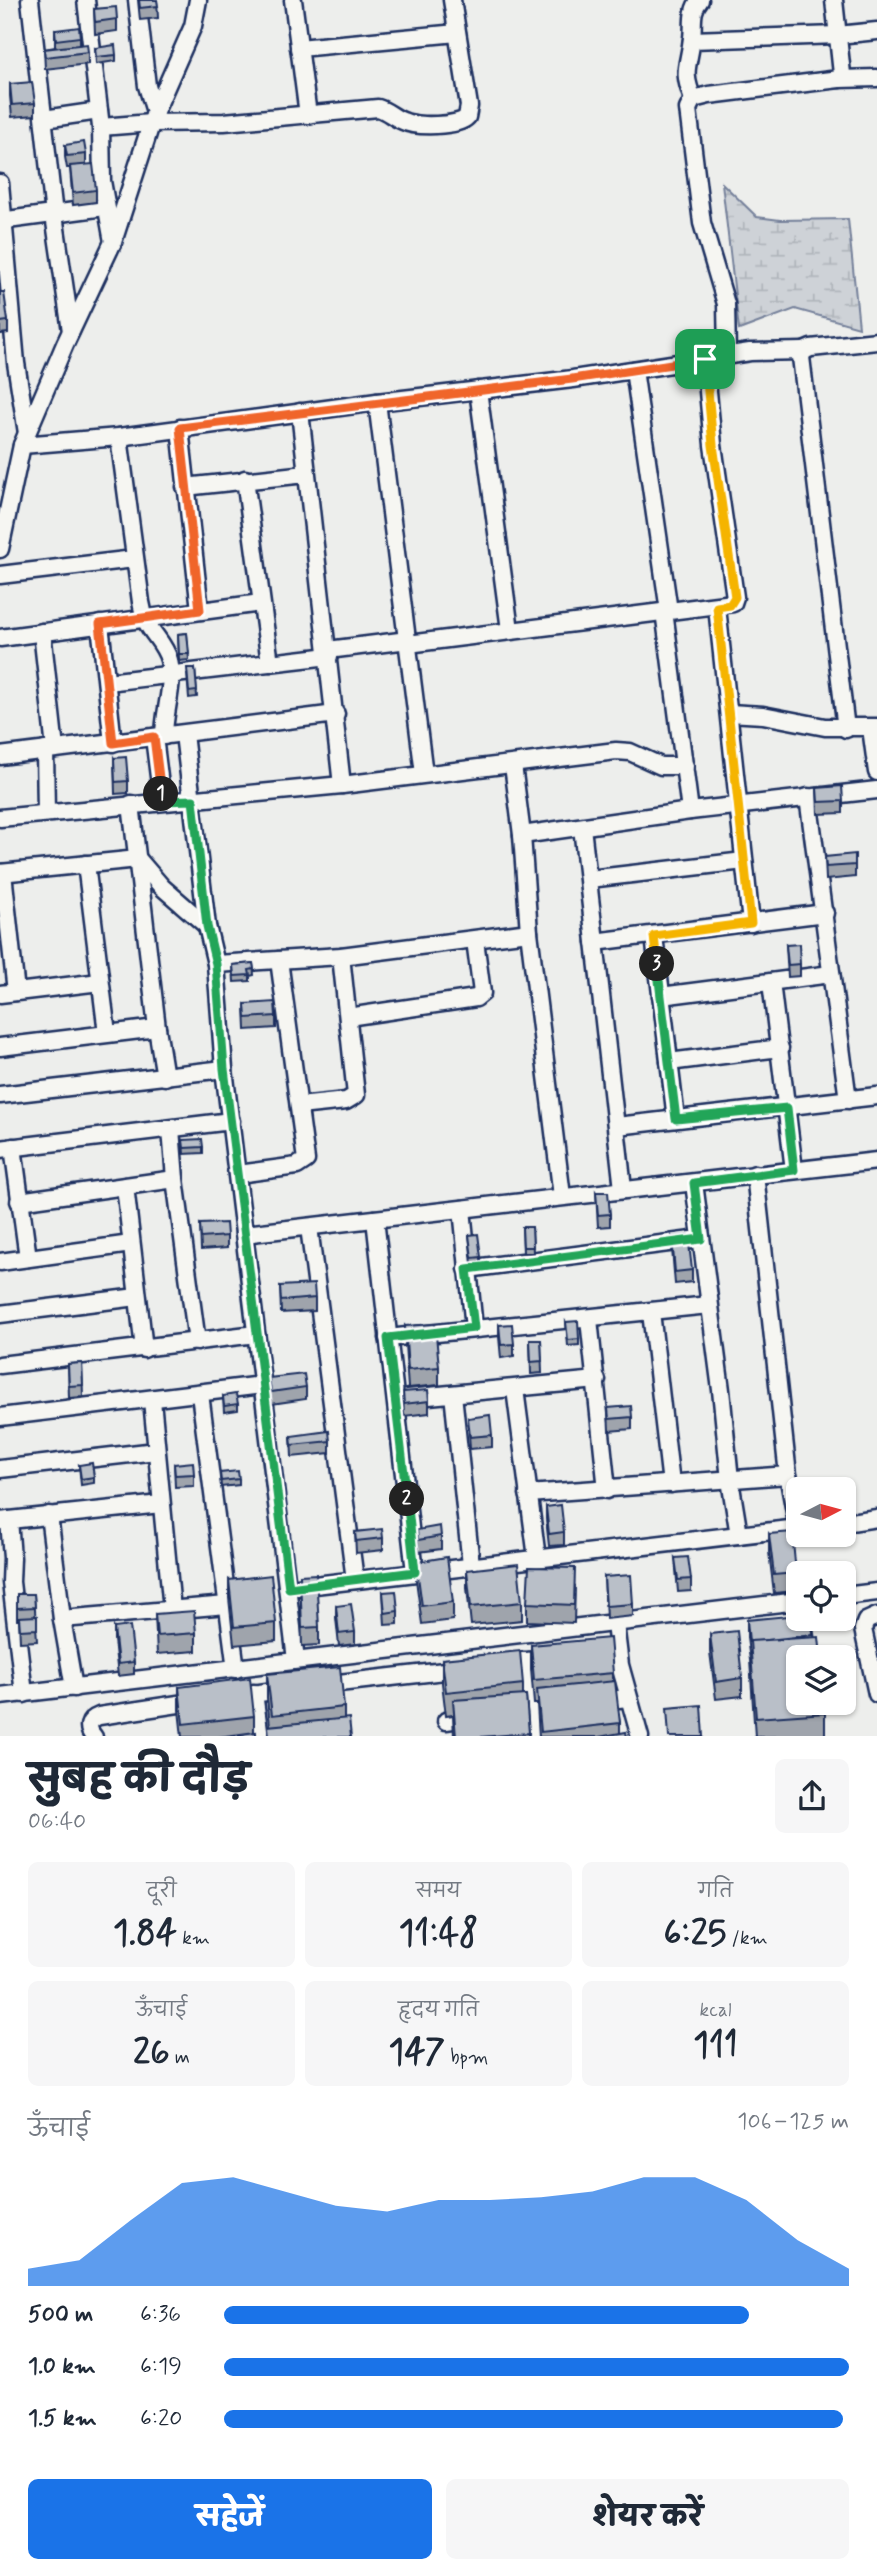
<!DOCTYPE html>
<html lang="hi">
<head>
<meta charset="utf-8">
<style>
  :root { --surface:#fff; --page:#f6f6f7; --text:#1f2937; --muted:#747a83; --accent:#1a73e8 }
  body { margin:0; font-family:Mynerve,"Playpen Sans Deva",sans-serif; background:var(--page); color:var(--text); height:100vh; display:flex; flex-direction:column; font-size:26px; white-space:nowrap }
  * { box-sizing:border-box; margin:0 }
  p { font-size:23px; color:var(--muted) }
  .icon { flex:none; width:38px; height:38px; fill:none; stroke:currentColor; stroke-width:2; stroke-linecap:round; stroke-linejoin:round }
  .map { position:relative; height:1736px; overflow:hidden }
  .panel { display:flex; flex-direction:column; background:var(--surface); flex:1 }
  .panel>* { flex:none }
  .needle { width:46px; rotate:84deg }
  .buttons { position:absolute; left:786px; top:1477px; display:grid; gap:14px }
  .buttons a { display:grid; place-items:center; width:70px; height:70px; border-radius:10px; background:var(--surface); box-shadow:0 2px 5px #0004; font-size:35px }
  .pin { position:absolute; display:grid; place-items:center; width:60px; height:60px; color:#fff; margin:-30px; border-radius:14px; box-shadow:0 4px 10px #0006 }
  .km { position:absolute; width:35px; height:35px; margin:-18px; border-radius:50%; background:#222; color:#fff; font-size:19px; line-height:35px; text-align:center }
  .round { display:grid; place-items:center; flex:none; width:74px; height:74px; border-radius:10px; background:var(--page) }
  .overview { display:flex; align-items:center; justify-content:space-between; height:119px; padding:0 28px }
  h1 { font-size:38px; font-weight:800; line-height:52px }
  .stats { display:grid; grid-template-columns:repeat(3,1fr); gap:10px; height:119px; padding:7px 28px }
  .stats div { display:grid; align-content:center; border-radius:10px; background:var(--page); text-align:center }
  .stats b { font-size:35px; font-weight:800 }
  .stats small { font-size:19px; font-weight:400 }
  .stats p { font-size:19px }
  .chart { height:196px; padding:14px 28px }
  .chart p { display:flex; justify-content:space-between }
  .chart svg { width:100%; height:126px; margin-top:7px; fill:var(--accent); opacity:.7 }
  .button { display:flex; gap:14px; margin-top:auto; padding:14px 28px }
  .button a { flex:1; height:80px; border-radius:10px; background:var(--accent); color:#fff; font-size:28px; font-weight:800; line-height:80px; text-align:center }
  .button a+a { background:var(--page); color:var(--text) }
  ul { padding:0 28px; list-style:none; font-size:23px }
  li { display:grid; grid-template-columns:112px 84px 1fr; align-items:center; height:52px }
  li i { height:18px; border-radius:9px; background:var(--accent) }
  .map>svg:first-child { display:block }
  .wetland { fill:url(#wetland-marsh); stroke:#74809a; stroke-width:2 }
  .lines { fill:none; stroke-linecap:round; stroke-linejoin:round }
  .minor-casing { stroke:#1b2f5e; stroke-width:21 }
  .minor { stroke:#f6f6f2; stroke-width:16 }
  .wall { fill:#9fa4ac; stroke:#1b2f5e; stroke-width:2 }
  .building { fill:#b9bfc8; stroke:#1b2f5e; stroke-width:2 }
  .split-1-casing { stroke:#fff; stroke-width:14 }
  .split-2-casing { stroke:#fff; stroke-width:14 }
  .split-3-casing { stroke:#fff; stroke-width:14 }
  .split-4-casing { stroke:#fff; stroke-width:14 }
  .split-1 { stroke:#f0652b; stroke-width:9 }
  .split-2 { stroke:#22a559; stroke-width:9 }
  .split-3 { stroke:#22a559; stroke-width:9 }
  .split-4 { stroke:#f5b400; stroke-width:9 }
</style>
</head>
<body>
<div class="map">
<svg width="877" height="1737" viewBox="0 0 877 1737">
  <defs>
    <pattern id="wetland-marsh" width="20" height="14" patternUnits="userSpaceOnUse" patternTransform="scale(1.75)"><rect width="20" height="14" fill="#ced2d7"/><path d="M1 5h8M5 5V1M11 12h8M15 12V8" fill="none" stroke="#b0b5bb"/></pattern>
  </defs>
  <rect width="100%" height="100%" fill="#edeeec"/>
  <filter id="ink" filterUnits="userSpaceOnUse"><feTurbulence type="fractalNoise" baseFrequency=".0143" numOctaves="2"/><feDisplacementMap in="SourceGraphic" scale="14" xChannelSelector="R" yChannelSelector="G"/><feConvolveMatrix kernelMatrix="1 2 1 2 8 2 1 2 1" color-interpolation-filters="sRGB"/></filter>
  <g filter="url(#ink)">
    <path class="wetland" d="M722,183L757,217L780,220L848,219L859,327L795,309L739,330Z"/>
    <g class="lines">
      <g class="minor-casing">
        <g id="minor">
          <path d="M30,0L54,215L71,331"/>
          <path d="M86,0L101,127L102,181L113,242"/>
          <path d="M137,0L147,86L155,112"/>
          <path d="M293,0L308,115"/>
          <path d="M692,40L838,35L877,31"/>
          <path d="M299,48L457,33"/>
          <path d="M839,79L877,78"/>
          <path d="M693,99C681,69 689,67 692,38C694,24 690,11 700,0"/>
          <path d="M44,119L99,111"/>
          <path d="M101,127L151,123L224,122L378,108C388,111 394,118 403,121C415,127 458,127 467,117L469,106L452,0"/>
          <path d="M0,183L16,363L27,433"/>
          <path d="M0,221L105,207"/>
          <path d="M727,355L726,304L702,223L688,109L693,99L709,95L839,79L842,74L834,0"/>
          <path d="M634,370L669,611"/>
          <path d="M478,390L510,630"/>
          <path d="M377,402L424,774"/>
          <path d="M300,412L342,785"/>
          <path d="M180,428L200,610"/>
          <path d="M119,437L141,602C142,609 144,616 147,623C154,636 165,645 169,660C175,685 164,710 164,736"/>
          <path d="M22,445L119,437L377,402L573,379L750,352L804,351"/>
          <path d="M245,479L270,663"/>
          <path d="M185,487L306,474"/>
          <path d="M0,549L22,445L65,344L113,242L155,112L193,26L198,0"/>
          <path d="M0,575L134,559"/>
          <path d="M717,607L751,923"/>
          <path d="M664,611L690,811"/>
          <path d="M100,624L113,743"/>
          <path d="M42,632L55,749"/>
          <path d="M0,638L261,603"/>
          <path d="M408,644L733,603L735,597L713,445L705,359"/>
          <path d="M328,650L408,640"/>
          <path d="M107,682L329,656"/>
          <path d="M729,713L763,715L825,727H877"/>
          <path d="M871,728L877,772"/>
          <path d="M846,729L801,357L804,351L811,348L877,341"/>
          <path d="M184,734L207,926L216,964L224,1069L296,1660"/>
          <path d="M154,737L162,801"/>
          <path d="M45,750L46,813"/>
          <path d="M0,756L336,714"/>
          <path d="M513,765L522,835L529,932L562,1196"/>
          <path d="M808,797L848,1100"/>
          <path d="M131,804L157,1028L165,1077"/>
          <path d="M0,818L342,785L616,751L630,752L661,766H685"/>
          <path d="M582,827L623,1189"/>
          <path d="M522,835L690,811L877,790"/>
          <path d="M86,864L107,1033"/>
          <path d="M0,873L138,859L162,887L207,926"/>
          <path d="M3,873L16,992"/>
          <path d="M589,879L744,861"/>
          <path d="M654,936L676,1119"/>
          <path d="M595,942L825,913"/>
          <path d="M216,964L341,956L529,932"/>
          <path d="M771,982L794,1170"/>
          <path d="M0,994L100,982"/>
          <path d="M661,996L831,974"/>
          <path d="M348,1017L476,998L482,993L475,940"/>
          <path d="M0,1047L157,1028"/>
          <path d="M669,1062L780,1048"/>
          <path d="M0,1095L224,1069"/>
          <path d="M299,1106L346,1101L356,1095L341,956"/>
          <path d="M617,1126L877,1096"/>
          <path d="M171,1129L175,1179L197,1342"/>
          <path d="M13,1147L28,1258"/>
          <path d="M0,1149L231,1121"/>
          <path d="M238,1174L297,1166L306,1160L279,960"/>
          <path d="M755,1174L788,1475L798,1528"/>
          <path d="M694,1183L721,1390L730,1480L739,1535"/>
          <path d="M125,1186L144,1349"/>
          <path d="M19,1201L175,1179"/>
          <path d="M462,1209L474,1328"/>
          <path d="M375,1219L415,1572"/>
          <path d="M309,1227L355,1580"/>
          <path d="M244,1234L877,1161"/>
          <path d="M0,1262L131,1244"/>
          <path d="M467,1269L692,1240"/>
          <path d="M651,1312L671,1484"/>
          <path d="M0,1314L137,1297"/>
          <path d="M589,1319L607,1490"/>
          <path d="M388,1338L709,1305"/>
          <path d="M0,1365L256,1334"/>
          <path d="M515,1389L537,1558"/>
          <path d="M200,1394L236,1669"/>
          <path d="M453,1394L471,1565"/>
          <path d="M408,1398L597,1380"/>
          <path d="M152,1400L172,1610"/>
          <path d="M0,1417L262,1385"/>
          <path d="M0,1469L156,1451"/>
          <path d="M528,1494L788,1475"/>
          <path d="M49,1515L62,1619L74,1688"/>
          <path d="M9,1520L12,1558L11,1582L24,1694"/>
          <path d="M0,1521L161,1504"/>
          <path d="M844,1523L877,1518"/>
          <path d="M298,1587L798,1528"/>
          <path d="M844,1596L877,1592"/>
          <path d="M877,1616L866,1621L863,1629L877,1694"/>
          <path d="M62,1619L227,1605"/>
          <path d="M615,1624L620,1665L640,1737"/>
          <path d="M523,1661L534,1737"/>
          <path d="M502,1664L552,1658"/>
          <path d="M321,1685L462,1669"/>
          <path d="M254,1693L260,1737"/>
          <path d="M0,1696L798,1601"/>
          <path d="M231,1697L288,1689"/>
          <path d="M599,1701L628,1698"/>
          <path d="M446,1721L472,1717"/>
          <path d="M94,1737C86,1728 88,1720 99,1716L198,1701"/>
        </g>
      </g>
      <use href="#minor" class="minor"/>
    </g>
    <g class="wall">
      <path d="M138,0H157L158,18L140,20Z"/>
      <path d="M94,9L117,19V31L95,34Z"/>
      <path d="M55,30L80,37V45L88,52V64L45,69L44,49L55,47Z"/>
      <path d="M95,48L116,55V61L96,64Z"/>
      <path d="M10,84L35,103V115L12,117L10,96Z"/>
      <path d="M65,145L86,154V164L96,190V202L73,205L70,168H67L65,157Z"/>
      <path d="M0,292L8,321V333L0,334Z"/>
      <path d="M187,633L189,660L179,661L178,634Z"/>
      <path d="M195,668L197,697L189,698L187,674Z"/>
      <path d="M114,758L128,781V793L115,794Z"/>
      <path d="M817,788L843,801V813L818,814Z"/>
      <path d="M825,857L855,865V877L826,880Z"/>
      <path d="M786,945L800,964V976L788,977Z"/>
      <path d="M253,963L254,975L250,976V981L234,982L233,965Z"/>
      <path d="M245,1004L276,1016V1028L246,1030Z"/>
      <path d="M183,1140L203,1147V1153L184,1154Z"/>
      <path d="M596,1192L610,1214V1226L598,1227Z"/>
      <path d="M200,1224L227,1236V1248L201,1250Z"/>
      <path d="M522,1227H532L533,1253H523Z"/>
      <path d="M469,1235L481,1257V1263L472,1264Z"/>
      <path d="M672,1237L692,1270V1282L675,1284L672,1249Z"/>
      <path d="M280,1286L315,1298V1311L281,1313Z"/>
      <path d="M566,1322L579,1339V1345L568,1346Z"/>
      <path d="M499,1325L514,1344V1356L501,1358L499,1337Z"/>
      <path d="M405,1326L439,1367V1385L408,1388L405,1344Z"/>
      <path d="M530,1340H541L542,1373L531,1374Z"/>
      <path d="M82,1363L83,1397L69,1398L68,1364Z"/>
      <path d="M269,1378L306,1387V1399L271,1404L269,1390Z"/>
      <path d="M403,1392L429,1401V1413L404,1416Z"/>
      <path d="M223,1396L238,1404V1410L224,1412Z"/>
      <path d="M608,1408L632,1417V1429L609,1431Z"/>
      <path d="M468,1418L492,1435V1447L470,1449Z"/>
      <path d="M291,1436L330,1441V1453L292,1457Z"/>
      <path d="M174,1464L194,1474V1486L175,1487Z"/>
      <path d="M79,1465L94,1477V1483L81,1485Z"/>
      <path d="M220,1473L239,1479V1485L221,1487Z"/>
      <path d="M546,1507L564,1532V1545L549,1546L546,1519Z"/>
      <path d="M417,1530L441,1536V1549L418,1552Z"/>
      <path d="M355,1532L383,1538V1550L356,1553Z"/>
      <path d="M769,1534L796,1573V1591L774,1593L769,1552Z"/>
      <path d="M675,1558L691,1579V1591L678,1592Z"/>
      <path d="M416,1562L453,1602V1620L422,1624L416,1580Z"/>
      <path d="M467,1570L522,1602V1620L471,1625L467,1588Z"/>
      <path d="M300,1575L319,1627V1645L302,1646Z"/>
      <path d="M604,1577L633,1604V1616L606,1619Z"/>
      <path d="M229,1580L276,1623V1641L234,1645L229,1598Z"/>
      <path d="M575,1586L574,1623L527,1621V1603Z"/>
      <path d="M383,1592L398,1611V1624L385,1625Z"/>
      <path d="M17,1594H34L37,1641L20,1642L19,1620H17Z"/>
      <path d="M336,1606L355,1632V1644L339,1646L336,1618Z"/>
      <path d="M155,1614L196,1633V1651L157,1654Z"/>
      <path d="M812,1619L825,1713V1736L755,1737L750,1660L747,1638V1620Z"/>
      <path d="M114,1628L134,1662V1674L118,1676L114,1640Z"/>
      <path d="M710,1634L742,1678V1696L716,1699L710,1652Z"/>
      <path d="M531,1645L613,1673V1681L620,1723V1733L627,1737H539L537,1704H534L531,1669Z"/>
      <path d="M442,1659L523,1684V1695H526L529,1737H454L453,1715L446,1716L442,1683Z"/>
      <path d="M267,1674L344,1707V1719L351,1737H268V1726H270L267,1698Z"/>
      <path d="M179,1687L254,1716V1732L256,1737H182L179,1710Z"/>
    </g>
    <g class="building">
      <path d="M139,0H157L158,6L140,8Z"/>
      <path d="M116,7L117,19L95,22L94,9Z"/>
      <path d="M79,27L80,37L56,40L55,30Z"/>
      <path d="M87,44L88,52L45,57L44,49Z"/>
      <path d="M115,45L116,55L96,57L95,48Z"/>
      <path d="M32,82L35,103L12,105L10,84Z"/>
      <path d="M84,142L86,154L67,156L65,145Z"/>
      <path d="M93,164L96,190L73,193L70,166Z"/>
      <path d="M0,292H4L8,321L0,322Z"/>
      <path d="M187,633L189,654H179L178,634Z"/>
      <path d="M187,668H195L197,691L189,692Z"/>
      <path d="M126,757L128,781L115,782L114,758Z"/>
      <path d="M842,786L843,801L818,802L817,788Z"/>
      <path d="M855,854V865L826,867L825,857Z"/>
      <path d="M799,944L800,964L788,965L786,945Z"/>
      <path d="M253,963L254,969L249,970L250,975L234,976L233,965Z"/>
      <path d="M275,1002L276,1016L246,1018L245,1004Z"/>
      <path d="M202,1139L203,1147L184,1148L183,1140Z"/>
      <path d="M596,1192H608L610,1214L598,1215Z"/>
      <path d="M226,1223L227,1236L201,1238L200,1224Z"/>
      <path d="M522,1227H532L533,1247H523Z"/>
      <path d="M478,1234L481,1257L472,1258L469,1235Z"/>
      <path d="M688,1235L692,1270L675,1272L672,1237Z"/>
      <path d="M314,1284L315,1298L281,1301L280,1286Z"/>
      <path d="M578,1321L579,1339L568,1340L566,1322Z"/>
      <path d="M435,1324L439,1367L408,1370L405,1326Z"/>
      <path d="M512,1324L514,1344L501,1345L499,1325Z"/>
      <path d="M530,1340H541L542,1361L531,1362Z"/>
      <path d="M82,1363L83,1385L69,1386L68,1364Z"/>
      <path d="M304,1374L306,1387L271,1392L269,1378Z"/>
      <path d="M428,1390L429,1401L404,1404L403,1392Z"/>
      <path d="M236,1394L238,1404L224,1406L223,1396Z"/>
      <path d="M631,1406L632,1417L609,1419L608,1408Z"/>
      <path d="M490,1415L492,1435L470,1437L468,1418Z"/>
      <path d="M329,1431L330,1441L292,1445L291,1436Z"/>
      <path d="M193,1462L194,1474L175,1475L174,1464Z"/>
      <path d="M92,1463L94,1477L81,1479L79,1465Z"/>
      <path d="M238,1471L239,1479L221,1481L220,1473Z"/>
      <path d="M561,1505L564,1532L549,1534L546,1507Z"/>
      <path d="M440,1526L441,1536L418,1540L417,1530Z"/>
      <path d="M382,1529L383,1538L356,1541L355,1532Z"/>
      <path d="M792,1532L796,1573L774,1575L769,1534Z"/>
      <path d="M447,1557L453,1602L422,1606L416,1562Z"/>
      <path d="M688,1557L691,1579L678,1580L675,1558Z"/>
      <path d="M518,1564L522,1602L471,1607L467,1570Z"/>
      <path d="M529,1567L575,1568L574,1605L527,1603Z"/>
      <path d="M316,1574L319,1627L302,1628L300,1575Z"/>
      <path d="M271,1575L276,1623L234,1627L229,1580Z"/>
      <path d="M631,1575L633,1604L606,1606L604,1577Z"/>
      <path d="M396,1591L398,1611L385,1613L383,1592Z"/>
      <path d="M17,1594H34L35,1607L17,1608Z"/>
      <path d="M351,1604L355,1632L339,1634L336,1606Z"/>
      <path d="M194,1611L196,1633L157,1636L155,1614Z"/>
      <path d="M798,1615V1619H812L813,1635L749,1642L747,1620Z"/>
      <path d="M37,1616V1629L20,1630L19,1617Z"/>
      <path d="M130,1626L134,1662L118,1664L114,1628Z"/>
      <path d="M737,1631L742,1678L716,1682L710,1634Z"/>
      <path d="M819,1637L821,1657H798V1703H824L825,1713L756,1718L750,1641Z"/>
      <path d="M610,1638L613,1673L534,1680L531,1645Z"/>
      <path d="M520,1651L523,1684L446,1692L442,1659Z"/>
      <path d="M340,1667L344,1707L272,1715L267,1674Z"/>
      <path d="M250,1678L254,1716L183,1724L179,1687Z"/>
      <path d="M615,1681L620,1723L541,1732L537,1689Z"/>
      <path d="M526,1695L529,1733L480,1737H456L453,1700Z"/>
      <path d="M701,1705L703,1737H669L667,1708Z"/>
      <path d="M349,1718L351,1737H269L268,1726Z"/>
      <path d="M256,1732V1737H218Z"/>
      <path d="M626,1732L627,1737H599Z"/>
    </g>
  </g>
  <g class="lines" filter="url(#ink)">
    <g class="split-1-casing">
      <path id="split-1" d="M161,794L154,737L113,743L100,624L200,610L180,428L572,379L705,359"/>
    </g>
    <g class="split-2-casing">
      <path id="split-2" d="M161,794L162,801L193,800L207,926L216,964L224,1069L289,1588L415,1572L407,1499"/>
    </g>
    <g class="split-3-casing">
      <path id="split-3" d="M407,1499L388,1338L474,1328L467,1269L701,1239L694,1183L794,1170L787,1108L676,1119L657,964"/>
    </g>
    <g class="split-4-casing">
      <path id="split-4" d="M657,964L654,936L751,923L717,607L730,605L735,597L713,445L705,359"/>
    </g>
    <use href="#split-1" class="split-1"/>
    <use href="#split-2" class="split-2"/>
    <use href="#split-3" class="split-3"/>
    <use href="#split-4" class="split-4"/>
  </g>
</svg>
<div class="buttons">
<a><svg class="needle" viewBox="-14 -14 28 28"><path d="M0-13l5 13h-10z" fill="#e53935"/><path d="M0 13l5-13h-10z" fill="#747a83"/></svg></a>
<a><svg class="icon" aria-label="locate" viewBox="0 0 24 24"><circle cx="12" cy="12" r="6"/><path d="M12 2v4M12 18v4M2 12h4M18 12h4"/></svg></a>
<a><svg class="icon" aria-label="layers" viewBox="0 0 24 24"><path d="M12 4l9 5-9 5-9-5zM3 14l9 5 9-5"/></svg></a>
</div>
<div class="pin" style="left:705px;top:359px;background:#1e9e55"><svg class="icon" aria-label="arrive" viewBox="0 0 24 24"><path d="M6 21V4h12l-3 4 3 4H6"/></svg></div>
<b class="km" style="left:161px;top:794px">1</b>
<b class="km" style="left:407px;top:1499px">2</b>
<b class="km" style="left:657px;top:964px">3</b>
</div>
<section class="panel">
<div class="overview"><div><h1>सुबह की दौड़</h1><p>06:40</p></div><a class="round"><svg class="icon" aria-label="share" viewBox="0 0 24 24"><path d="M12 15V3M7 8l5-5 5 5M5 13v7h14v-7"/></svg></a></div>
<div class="stats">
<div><p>दूरी</p><b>1.84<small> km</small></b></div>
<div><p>समय</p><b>11:48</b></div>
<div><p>गति</p><b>6:25<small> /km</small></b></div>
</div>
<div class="stats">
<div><p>ऊँचाई</p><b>26<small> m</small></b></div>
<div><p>हृदय गति</p><b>147<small> bpm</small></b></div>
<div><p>kcal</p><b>111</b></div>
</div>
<div class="chart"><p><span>ऊँचाई</span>106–125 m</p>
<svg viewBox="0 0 160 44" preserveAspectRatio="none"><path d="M0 44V38L10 35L20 21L30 8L40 6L50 11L60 16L70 18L80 14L90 14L100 13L110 11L120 6L130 6L140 14L150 28L160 38V44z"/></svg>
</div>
<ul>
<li><b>500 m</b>6:36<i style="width:84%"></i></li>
<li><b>1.0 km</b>6:19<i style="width:100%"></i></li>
<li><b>1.5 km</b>6:20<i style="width:99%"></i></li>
</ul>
<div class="button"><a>सहेजें</a><a>शेयर करें</a></div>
</section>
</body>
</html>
